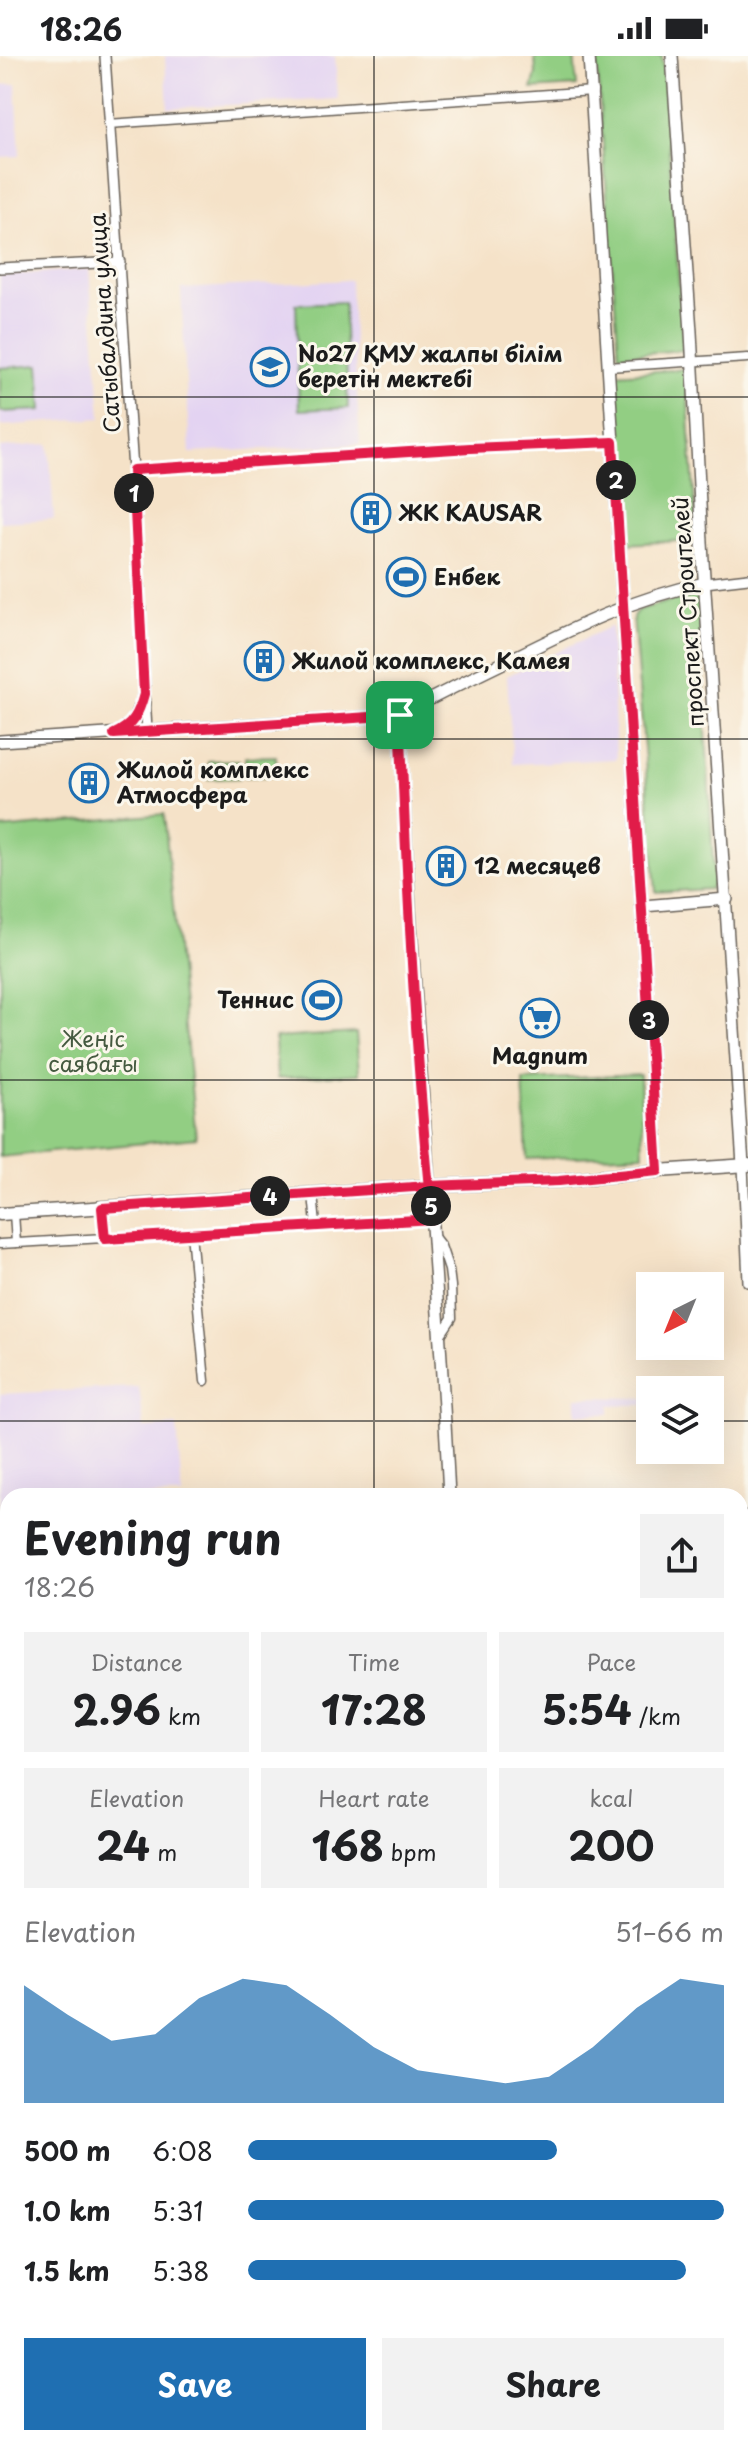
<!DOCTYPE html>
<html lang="en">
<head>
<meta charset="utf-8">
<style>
  :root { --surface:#fff; --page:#f2f2f2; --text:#202124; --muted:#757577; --accent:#1f6fb2 }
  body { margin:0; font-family:"Playpen Sans",sans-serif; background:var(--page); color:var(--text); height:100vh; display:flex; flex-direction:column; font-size:30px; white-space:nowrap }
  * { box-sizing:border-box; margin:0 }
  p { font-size:26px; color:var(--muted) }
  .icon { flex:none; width:44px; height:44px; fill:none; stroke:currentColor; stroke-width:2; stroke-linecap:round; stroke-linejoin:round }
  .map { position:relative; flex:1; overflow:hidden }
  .side { position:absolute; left:0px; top:1432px; width:748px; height:958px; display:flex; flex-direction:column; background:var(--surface); border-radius:24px 24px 0 0; box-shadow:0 8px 32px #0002 }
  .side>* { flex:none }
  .needle { width:52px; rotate:223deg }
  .controls { position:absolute; left:636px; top:1216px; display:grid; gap:16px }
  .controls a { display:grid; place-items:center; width:88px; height:88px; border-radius:0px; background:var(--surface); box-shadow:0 8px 32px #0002; font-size:40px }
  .pin { position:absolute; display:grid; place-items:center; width:68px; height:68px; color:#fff; margin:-34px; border-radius:16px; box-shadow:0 4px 12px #0006 }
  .km { position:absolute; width:40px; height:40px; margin:-20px; border-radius:50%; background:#222; color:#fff; font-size:22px; line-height:40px; text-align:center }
  .round { display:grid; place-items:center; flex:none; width:84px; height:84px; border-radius:0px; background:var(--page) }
  .headline { display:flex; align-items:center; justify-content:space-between; height:136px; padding:0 24px }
  h1 { font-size:44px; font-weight:700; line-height:60px }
  .metrics { display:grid; grid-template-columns:repeat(3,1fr); gap:12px; height:136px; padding:8px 24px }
  .metrics div { display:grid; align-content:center; border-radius:0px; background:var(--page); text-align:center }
  .metrics b { font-size:40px; font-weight:700 }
  .metrics small { font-size:22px; font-weight:400 }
  .metrics p { font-size:22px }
  .chart { height:224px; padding:16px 24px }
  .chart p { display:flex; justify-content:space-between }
  .chart svg { width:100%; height:144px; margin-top:8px; fill:var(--accent); opacity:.7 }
  .primary-button { display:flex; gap:16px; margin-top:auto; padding:16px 24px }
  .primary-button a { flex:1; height:92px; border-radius:0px; background:var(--accent); color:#fff; font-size:32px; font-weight:700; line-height:92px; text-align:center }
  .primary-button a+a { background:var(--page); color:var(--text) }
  ul { padding:0 24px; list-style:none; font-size:26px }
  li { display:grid; grid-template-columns:128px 96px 1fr; align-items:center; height:60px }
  li i { height:20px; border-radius:10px; background:var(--accent) }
  .status { display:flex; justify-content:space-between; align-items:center; height:56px; padding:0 40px; background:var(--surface); direction:ltr }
  .status svg { height:22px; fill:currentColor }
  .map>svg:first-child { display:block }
  .built { fill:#e3d3f2 }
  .green { fill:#92ce83; stroke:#577550; stroke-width:2 }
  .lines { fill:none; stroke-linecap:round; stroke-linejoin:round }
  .minor-casing { stroke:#686158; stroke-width:11 }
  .tertiary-casing { stroke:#686158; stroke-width:12 }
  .secondary-casing { stroke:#686158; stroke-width:14 }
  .primary-casing { stroke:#686158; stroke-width:15 }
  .minor { stroke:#fff; stroke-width:8 }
  .tertiary { stroke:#fff; stroke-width:9 }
  .secondary { stroke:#fff; stroke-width:11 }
  .primary { stroke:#fff; stroke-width:12 }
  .route-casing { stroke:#fff; stroke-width:16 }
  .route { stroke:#e11d48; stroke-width:10 }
  .grid { fill:none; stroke:#1c1c1c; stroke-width:2; stroke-opacity:0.55 }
  .labels { text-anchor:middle; stroke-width:6; stroke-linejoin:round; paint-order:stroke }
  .street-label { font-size:22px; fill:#1c1c1c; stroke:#fbf7ec }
  .poi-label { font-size:22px; font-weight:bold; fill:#1c1c1c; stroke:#fbf7ec; text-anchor:start }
  .park-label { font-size:22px; fill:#455a40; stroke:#fbf7ec }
</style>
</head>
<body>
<div class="status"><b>18:26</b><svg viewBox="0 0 49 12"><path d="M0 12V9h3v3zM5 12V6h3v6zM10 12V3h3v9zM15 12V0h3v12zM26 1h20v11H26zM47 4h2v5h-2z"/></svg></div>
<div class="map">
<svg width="748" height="2389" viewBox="0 0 748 2389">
  <rect width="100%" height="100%" fill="#fbf7ec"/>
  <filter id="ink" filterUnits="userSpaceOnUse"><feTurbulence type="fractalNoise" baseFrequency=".0125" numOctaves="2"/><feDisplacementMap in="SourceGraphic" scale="16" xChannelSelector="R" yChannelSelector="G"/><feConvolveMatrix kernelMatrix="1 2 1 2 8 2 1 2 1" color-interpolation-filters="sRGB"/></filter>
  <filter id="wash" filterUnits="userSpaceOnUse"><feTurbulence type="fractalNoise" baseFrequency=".006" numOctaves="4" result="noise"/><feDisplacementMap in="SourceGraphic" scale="32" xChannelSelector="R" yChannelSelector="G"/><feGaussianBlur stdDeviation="1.8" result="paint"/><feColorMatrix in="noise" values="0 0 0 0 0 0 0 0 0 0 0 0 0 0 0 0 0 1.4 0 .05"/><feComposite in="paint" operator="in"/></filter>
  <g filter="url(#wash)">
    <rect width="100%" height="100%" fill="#f5e2c8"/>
    <g class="built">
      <path d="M165,0H335L338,43L168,52Z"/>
      <path d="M16,28L20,100L0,101V29Z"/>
      <path d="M89,213L101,362L0,370V220Z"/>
      <path d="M350,224L360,388L190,397L181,233Z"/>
      <path d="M49,388L54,463L0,466V392Z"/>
      <path d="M611,570L616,703L513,708L507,620Z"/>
      <path d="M139,1331L144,1372L177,1370L182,1440H8V1455H0V1338Z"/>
      <path d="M576,1341L644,1342V1349H610V1358H576Z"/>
      <path d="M748,1509V1609L740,1610V1510Z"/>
    </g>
    <g class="green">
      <path d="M535,0H574L577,30L532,33L536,18Z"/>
      <path d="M599,0H662L684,294L619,299L597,9Z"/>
      <path d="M344,246L348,352L299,354L296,248Z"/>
      <path d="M39,309L42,354L0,356V312Z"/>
      <path d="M686,313L697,484L625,488L614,318Z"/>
      <path d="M692,539L699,546L714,824L710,833L656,836L633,560L638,554Z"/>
      <path d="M276,700L277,720L245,721V701Z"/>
      <path d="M239,704V722L208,723V705Z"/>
      <path d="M164,758L196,1082L0,1101V773Z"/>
      <path d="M356,977L359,1018L277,1023L275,982Z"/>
      <path d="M640,1019L643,1098L527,1103L523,1024Z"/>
    </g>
  </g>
  <g filter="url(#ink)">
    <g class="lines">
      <g class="minor-casing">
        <g id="minor">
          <path d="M108,68L593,35"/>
          <path d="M608,311L748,302"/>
          <path d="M133,414L470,392L613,386"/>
          <path d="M313,1138L316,1169"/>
          <path d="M102,1152L105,1183"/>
          <path d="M14,1157L16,1187"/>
          <path d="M191,1177L205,1325"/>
          <path d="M434,1181L441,1190L449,1214L451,1230L452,1262L440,1280"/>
          <path d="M0,1188L432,1163"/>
          <path d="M740,1621L748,1620"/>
          <path d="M740,1971L748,1969"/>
          <path d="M740,2080L748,2079"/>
          <path d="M740,2296L748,2294"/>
          <path d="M36,2382L45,2389"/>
          <path d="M347,2382L349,2389"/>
          <path d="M483,2382L484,2389"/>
          <path d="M564,2382L565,2389"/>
          <path d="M667,2382L668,2389"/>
          <path d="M737,2382L738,2389"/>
          <path d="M82,2389L106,2382"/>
          <path d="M435,2389L439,2382"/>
        </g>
      </g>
      <g class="tertiary-casing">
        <g id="tertiary">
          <path d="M105,0L133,414L147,675"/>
          <path d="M0,212L120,206"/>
          <path d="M705,527L748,522"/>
          <path d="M743,1109L748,1226"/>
          <path d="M740,1703L748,1702"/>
          <path d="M740,1835L748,1833"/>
          <path d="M740,1852L748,1913"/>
          <path d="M740,2184L748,2183"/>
        </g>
      </g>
      <g class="secondary-casing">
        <g id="secondary">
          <path d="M589,0L658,1115"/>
          <path d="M672,0L691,276L703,505L743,1109"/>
          <path d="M400,659C410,920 436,1179 449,1440"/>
          <path d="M119,676C135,667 140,655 144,638"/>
          <path d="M0,685L400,659C435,640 470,623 505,606C571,573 632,542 705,527"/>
          <path d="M643,850L727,843"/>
          <path d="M740,1462L748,1460"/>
          <path d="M0,1600L8,1599"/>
          <path d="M0,2387L18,2382"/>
        </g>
      </g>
      <g class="primary-casing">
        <path id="primary" d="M0,1158L429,1130L559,1125L658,1115L748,1109"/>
      </g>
      <use href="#minor" class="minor"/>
      <use href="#tertiary" class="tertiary"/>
      <use href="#secondary" class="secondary"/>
      <use href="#primary" class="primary"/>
    </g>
  </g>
  <g class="lines" filter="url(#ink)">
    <g class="route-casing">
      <path id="route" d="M400,659L114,678C133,670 139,657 144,638L133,414L470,392L613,386L658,1115L559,1125L429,1130L102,1152L105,1183L432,1163C415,996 407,827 400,659"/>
    </g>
    <use href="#route" class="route"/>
  </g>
  <path class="grid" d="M374,0V1440M0,341H748M0,683H748M0,1024H748M0,1365H650M710,1365H748M0,1706H8M740,1706H748M0,2048H8M740,2048H748M374,2382V2389"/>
  <defs>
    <g id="school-ring" transform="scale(2)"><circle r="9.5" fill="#fbf7ec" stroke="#1f6fb2" stroke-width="1.5"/><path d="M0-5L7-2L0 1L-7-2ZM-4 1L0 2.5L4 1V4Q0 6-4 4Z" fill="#1f6fb2"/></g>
    <g id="building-ring" transform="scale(2)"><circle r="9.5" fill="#fbf7ec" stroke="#1f6fb2" stroke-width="1.5"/><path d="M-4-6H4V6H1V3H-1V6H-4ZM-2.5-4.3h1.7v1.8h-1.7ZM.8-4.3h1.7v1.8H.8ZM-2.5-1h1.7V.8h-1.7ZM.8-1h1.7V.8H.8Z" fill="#1f6fb2"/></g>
    <g id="stadium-ring" transform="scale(2)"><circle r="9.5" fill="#fbf7ec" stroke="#1f6fb2" stroke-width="1.5"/><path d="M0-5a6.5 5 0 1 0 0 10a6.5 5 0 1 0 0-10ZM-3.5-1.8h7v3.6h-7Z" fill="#1f6fb2"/></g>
    <g id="supermarket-ring" transform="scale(2)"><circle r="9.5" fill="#fbf7ec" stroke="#1f6fb2" stroke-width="1.5"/><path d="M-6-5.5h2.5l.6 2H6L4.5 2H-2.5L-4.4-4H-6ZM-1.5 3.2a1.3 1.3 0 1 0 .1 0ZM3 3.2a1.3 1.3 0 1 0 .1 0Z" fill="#1f6fb2"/></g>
  </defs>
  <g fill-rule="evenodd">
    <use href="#school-ring" x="270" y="311"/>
    <use href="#building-ring" x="371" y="457"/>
    <use href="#stadium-ring" x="406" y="521"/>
    <use href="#building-ring" x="264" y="605"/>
    <use href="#building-ring" x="89" y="727"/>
    <use href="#building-ring" x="446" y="810"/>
    <use href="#stadium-ring" x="322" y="944"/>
    <use href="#supermarket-ring" x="540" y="962"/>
  </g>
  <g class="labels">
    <g class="street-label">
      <text transform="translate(105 267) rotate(-94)" y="8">Сатыбалдина улица</text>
      <text transform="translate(688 556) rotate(-94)" y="8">проспект Строителей</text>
    </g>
    <g class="poi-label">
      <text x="298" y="306">No27 ҚМУ жалпы білім<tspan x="298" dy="25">беретін мектебі</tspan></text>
      <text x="399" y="465">ЖК KAUSAR</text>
      <text x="434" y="529">Енбек</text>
      <text x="292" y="613">Жилой комплекс, Камея</text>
      <text x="117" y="722">Жилой комплекс<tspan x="117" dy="25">Атмосфера</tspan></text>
      <text x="474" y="818">12 месяцев</text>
      <text x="294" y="952" text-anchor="end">Теннис</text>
      <text x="540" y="1008" text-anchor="middle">Magnum</text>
    </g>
    <g class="park-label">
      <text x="93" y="991">Жеңіс<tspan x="93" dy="25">саябағы</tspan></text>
    </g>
  </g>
</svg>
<div class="controls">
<a><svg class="needle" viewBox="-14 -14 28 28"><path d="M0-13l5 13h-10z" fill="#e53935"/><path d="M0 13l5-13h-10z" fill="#757577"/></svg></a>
<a><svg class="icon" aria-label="layers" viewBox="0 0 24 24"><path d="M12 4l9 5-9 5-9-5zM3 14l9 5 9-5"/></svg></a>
</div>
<div class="pin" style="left:400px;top:659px;background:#1e9e55"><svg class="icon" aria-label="arrive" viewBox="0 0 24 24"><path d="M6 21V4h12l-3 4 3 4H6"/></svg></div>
<b class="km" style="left:134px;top:437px">1</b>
<b class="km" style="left:616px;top:424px">2</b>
<b class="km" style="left:649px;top:964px">3</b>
<b class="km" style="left:270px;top:1140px">4</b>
<b class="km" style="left:431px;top:1150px">5</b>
<section class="side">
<div class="headline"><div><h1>Evening run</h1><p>18:26</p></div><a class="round"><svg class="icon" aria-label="share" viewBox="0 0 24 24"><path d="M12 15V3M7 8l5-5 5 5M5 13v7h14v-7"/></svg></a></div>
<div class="metrics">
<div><p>Distance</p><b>2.96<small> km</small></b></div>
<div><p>Time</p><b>17:28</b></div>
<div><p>Pace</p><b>5:54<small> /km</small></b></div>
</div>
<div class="metrics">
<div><p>Elevation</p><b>24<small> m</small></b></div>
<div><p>Heart rate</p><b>168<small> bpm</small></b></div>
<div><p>kcal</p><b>200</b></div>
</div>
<div class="chart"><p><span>Elevation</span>51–66 m</p>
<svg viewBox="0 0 160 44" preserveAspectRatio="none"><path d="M0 44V8L10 17L20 25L30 23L40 12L50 6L60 8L70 17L80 27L90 34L100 36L110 38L120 36L130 27L140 15L150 6L160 8V44z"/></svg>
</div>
<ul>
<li><b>500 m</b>6:08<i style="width:65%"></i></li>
<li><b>1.0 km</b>5:31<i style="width:100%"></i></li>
<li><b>1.5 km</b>5:38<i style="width:92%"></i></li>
</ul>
<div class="primary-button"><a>Save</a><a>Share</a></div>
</section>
</div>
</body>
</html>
